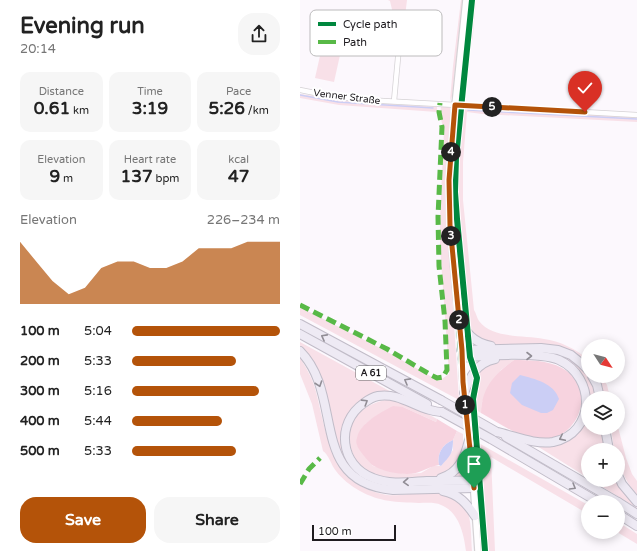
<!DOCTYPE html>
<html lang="en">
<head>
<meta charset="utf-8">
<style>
  :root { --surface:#fff; --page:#f6f6f6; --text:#222; --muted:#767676; --accent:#b45309 }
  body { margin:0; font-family:"Varela Round",sans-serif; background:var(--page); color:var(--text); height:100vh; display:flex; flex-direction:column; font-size:15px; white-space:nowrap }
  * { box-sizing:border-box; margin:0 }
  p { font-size:13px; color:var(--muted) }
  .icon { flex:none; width:22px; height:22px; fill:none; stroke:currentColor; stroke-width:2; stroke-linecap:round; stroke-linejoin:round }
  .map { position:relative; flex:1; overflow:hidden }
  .sheet { display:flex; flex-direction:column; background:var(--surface); width:300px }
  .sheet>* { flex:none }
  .needle { width:26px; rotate:126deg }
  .controls { position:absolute; left:281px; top:339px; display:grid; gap:8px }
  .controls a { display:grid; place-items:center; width:44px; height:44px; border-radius:50%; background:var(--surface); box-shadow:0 2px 10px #0003; font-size:20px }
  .scale { position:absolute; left:12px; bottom:10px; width:84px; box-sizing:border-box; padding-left:4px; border:2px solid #1f1c20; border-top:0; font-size:11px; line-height:14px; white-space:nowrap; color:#1f1c20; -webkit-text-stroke:3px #fff; paint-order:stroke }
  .pin { position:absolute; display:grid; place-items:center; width:34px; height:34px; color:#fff; margin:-41px -17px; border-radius:50% 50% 50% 0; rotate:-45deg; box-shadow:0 0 4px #0007 }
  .pin .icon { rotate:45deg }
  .km { position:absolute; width:20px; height:20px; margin:-10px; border-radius:50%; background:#222; color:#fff; font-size:11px; line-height:20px; text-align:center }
  .round { display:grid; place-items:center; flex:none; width:42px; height:42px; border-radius:16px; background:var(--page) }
  .summary { display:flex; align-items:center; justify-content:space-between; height:68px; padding:0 20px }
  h1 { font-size:22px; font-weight:700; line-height:30px }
  .stats { display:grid; grid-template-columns:repeat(3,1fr); gap:6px; height:68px; padding:4px 20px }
  .stats div { display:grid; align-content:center; border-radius:10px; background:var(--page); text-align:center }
  .stats b { font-size:17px; font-weight:700 }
  .stats small { font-size:11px; font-weight:400 }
  .stats p { font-size:11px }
  .chart { height:112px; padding:8px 20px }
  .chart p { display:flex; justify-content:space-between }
  .chart svg { width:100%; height:72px; margin-top:4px; fill:var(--accent); opacity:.7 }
  .button { display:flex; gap:8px; margin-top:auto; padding:8px 20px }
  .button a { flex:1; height:46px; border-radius:16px; background:var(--accent); color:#fff; font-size:16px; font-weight:700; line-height:46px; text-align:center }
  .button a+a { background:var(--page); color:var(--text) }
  ul { padding:0 20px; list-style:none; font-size:13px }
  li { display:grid; grid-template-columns:64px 48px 1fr; align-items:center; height:30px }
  li i { height:10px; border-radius:5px; background:var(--accent) }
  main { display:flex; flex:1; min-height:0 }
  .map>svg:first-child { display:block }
  .green { fill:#f8e0e8 }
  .forest { fill:#f7d3df }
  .water { fill:#cbcef5 }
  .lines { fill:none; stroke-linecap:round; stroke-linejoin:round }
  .stream { stroke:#cbcef5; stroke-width:1.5 }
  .minor-casing { stroke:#d5d2d5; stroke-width:6 }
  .tertiary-casing { stroke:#d5d2d5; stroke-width:8 }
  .motorway-casing { stroke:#c1bcc8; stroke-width:10 }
  .minor { stroke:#fffeff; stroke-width:4.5 }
  .tertiary { stroke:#fffeff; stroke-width:5.5 }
  .motorway { stroke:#eeeaf4; stroke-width:8 }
  .motorway-bridge-casing { stroke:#c1bcc8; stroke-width:10; stroke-linecap:butt }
  .motorway-bridge { stroke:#eeeaf4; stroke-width:8 }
  .quiet { stroke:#58b947; stroke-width:5; stroke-dasharray:10 5; stroke-linecap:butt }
  .cycleway-casing { stroke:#fff; stroke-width:8 }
  .cycleway { stroke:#00873e; stroke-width:6 }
  .oneway { stroke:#918d95 }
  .route-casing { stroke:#fff; stroke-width:8 }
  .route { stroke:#b45309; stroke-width:5 }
  .labels { text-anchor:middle; stroke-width:4; stroke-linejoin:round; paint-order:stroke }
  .shield { fill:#fff; stroke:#626063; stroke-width:1 }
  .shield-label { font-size:9px; font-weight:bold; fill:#1f1c20 }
  .street-label { font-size:10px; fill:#1f1c20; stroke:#fff }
  .key { fill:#fff; stroke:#bcbbbc; stroke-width:1 }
  .key-label { font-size:11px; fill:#1f1c20 }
</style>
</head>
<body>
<main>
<section class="sheet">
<div class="summary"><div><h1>Evening run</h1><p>20:14</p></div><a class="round"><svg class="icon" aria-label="share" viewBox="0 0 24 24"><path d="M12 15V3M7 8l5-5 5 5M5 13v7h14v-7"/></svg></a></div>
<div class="stats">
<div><p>Distance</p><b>0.61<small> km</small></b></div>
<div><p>Time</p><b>3:19</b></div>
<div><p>Pace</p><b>5:26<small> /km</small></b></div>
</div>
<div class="stats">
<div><p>Elevation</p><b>9<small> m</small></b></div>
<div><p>Heart rate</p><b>137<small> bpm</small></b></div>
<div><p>kcal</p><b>47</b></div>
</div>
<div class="chart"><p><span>Elevation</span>226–234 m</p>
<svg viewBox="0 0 160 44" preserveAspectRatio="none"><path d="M0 44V6L10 18L20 30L30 38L40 34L50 22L60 18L70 18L80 22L90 22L100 18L110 10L120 10L130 10L140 6L150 6L160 6V44z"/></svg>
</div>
<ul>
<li><b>100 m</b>5:04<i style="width:100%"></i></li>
<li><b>200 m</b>5:33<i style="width:70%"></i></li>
<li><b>300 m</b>5:16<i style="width:86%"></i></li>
<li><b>400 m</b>5:44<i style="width:61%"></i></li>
<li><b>500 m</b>5:33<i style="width:70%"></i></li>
</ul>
<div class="button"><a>Save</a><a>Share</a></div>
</section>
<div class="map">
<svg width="337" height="551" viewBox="0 0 337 551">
  <rect width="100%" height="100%" fill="#fcf8fd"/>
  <g class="green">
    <path d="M88,0H107L101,48L90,1Z"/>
    <path d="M161,0H163L152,96L150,101L153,66Z"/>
    <path d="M169,0H176L173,35L168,65L165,100L160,97Z"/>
    <path d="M22,47L40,55L34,82L15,78Z"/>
    <path d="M0,94L60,102L137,107V112L39,105L0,98Z"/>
    <path d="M141,106L148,107L150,108V123L146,181L147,216L159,400L0,315V307L86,351L139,381L149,374L140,246V217L144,130L140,116Z"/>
    <path d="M166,107L337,117V122L182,114L167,112L163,162V200L174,310C176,313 177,318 179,321C193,339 224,335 244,339C259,341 277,349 288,360V365L275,354L193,344L180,340L166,325L163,316L153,194V158L157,115L160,109Z"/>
    <path d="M0,342L95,394L83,393L48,415L46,455L78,483L65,482L43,461L26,402L0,349Z"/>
    <path d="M222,351C232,351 244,350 254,352C278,357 290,377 298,398H288V428H303L307,450H288V478L237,446H249L275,434L288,408L273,367Z"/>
    <path d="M0,358C6,367 12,378 15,388C22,413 29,464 51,480C61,487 74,493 87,495C109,497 150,484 165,506C172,516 171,539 172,551H166C164,534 159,512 141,505C135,502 126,503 119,503C96,502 80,502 60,491C51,486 42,479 36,471C31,465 29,455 23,451L12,404L0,374Z"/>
    <path d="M197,360H214L201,370L182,402L181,413L170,406C170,395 169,381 177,371C181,366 191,363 197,360Z"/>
    <path d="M296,376H301L307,385L310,398H305L302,389Z"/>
    <path d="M90,399L107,403L137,419L136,422L103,407C83,412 57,420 57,445L73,466L90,471L106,474L121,473L133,466H141L153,450V440L157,431L163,434C163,444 164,458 156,466C153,470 146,474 141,476C128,482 82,479 69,472C58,465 53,457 50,445C48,438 49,429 53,422C61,407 74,402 90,399Z"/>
    <path d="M318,427L326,458L332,474L337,481V495C326,482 318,467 318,450L314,449L311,428Z"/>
    <path d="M177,442L288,505V514L191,457L195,551H186Z"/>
    <path d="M163,466H165L166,477L154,479L153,477Z"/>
    <path d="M291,480H318L337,505V508Z"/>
    <path d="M318,522L337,534V544L317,532Z"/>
  </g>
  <g class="forest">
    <path d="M214,360C230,360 247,360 262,368C300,389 277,445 236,439C216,436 198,422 181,413C182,387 194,375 214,360Z"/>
    <path d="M93,406L103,407L136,422L137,419L157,431L153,440C142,445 137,453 139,465C127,467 120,474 107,474C97,474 82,471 74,466C71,465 57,448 57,445C56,443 56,440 57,438C60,423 80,413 93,406Z"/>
  </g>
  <g class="water">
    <path d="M220,375C235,379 254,383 259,399L253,410L247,413H241L222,405L210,393L212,383Z"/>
    <path d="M153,440C153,454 150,456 141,466L139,465C137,453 142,445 153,440Z"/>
  </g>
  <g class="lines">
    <g class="stream">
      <path d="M0,95L38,102L133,108"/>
      <path d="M168,110L337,119"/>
    </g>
    <g class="minor-casing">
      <g id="minor">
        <path d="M93,25L99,47L94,101"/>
        <path d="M0,90L30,96L66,100L337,115"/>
      </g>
    </g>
    <g class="tertiary-casing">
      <path id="tertiary" d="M166,0L155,105L149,180L150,225L161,350L163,382L173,480L178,551"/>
    </g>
    <g class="motorway-casing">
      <g id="motorway">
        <path d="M158,316C166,333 172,342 191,346"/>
        <path d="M0,324L141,400"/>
        <path d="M0,334L127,404"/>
        <path d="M161,350L241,348L258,350L271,355L281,363L288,370"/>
        <path d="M0,351C45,396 7,482 93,490L174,488"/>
        <path d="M162,358C183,355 240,352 259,360C296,377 296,433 253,442C235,445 215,436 197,432"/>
        <path d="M292,376L297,385L300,398"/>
        <path d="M164,393C170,377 176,363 195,359"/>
        <path d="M142,412C138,412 134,411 130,410C111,405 99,393 78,396C73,397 68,400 64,403C35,423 40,466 73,478C90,485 109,482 127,481C143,481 158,481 173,480"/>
        <path d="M305,428L309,450"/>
        <path d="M206,437L318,502"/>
        <path d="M191,439L298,502"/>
        <path d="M318,475L322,484L337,502"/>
        <path d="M141,478C159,473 165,457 169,440"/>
        <path d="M143,491C159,494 167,504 175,516"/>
        <path d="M318,502L337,514"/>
        <path d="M318,514L337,526"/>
      </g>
    </g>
    <use href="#minor" class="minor"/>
    <use href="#tertiary" class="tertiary"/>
    <use href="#motorway" class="motorway"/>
    <g class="motorway-bridge-casing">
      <g id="motorway-bridge">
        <path d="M141,400L197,432"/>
        <path d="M142,412L191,439"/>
      </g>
    </g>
    <use href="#motorway-bridge" class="motorway-bridge"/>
    <g class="quiet">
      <path d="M0,305L87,349L131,375L137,378L143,377L147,370L145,321L139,266L138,217L142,127L139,112L140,103"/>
      <path d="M0,484L9,469L20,458"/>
    </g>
    <g class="cycleway-casing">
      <g id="cycleway">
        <path d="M172,0L156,158L155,192L157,219L170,357L177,378L173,399L185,551"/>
        <path d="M155,273C159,329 163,385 169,440"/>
      </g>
    </g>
    <use href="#cycleway" class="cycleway"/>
  </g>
  <defs><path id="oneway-chevron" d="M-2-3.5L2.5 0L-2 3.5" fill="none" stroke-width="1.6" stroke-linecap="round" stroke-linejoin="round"/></defs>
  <g class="oneway">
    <use href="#oneway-chevron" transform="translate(24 337) rotate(-152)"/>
    <use href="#oneway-chevron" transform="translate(229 356)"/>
    <use href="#oneway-chevron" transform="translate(107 381) rotate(-151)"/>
    <use href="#oneway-chevron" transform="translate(19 384) rotate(71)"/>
    <use href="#oneway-chevron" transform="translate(65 402) rotate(-32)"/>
    <use href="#oneway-chevron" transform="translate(262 438) rotate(154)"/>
    <use href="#oneway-chevron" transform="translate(106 482) rotate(177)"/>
    <use href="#oneway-chevron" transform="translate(273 487) rotate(30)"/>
  </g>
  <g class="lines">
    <g class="route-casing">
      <path id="route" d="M174,488L163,382L162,350L150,225L149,180L155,105L285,112"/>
    </g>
    <use href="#route" class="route"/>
  </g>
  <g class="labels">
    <rect class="shield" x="56" y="366" width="30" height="14" rx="3"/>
    <g class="shield-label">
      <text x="71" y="376">A 61</text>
    </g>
    <g class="street-label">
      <text transform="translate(47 96) rotate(7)" y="4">Venner Straße</text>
    </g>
  </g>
  <rect x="10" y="10" width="132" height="46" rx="6" class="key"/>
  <rect x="18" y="22" width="18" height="4" fill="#00873e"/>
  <rect x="18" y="40" width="18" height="4" fill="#58b947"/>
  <g class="key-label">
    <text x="43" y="28">Cycle path</text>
    <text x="43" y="46">Path</text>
  </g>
</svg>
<div class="controls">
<a><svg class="needle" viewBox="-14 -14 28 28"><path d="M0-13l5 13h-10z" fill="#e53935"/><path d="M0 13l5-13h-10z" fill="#767676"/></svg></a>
<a><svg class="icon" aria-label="layers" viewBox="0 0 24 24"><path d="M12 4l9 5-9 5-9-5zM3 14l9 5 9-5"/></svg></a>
<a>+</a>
<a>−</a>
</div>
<div class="scale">100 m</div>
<div class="pin" style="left:174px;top:488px;background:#1e9e55"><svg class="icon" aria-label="arrive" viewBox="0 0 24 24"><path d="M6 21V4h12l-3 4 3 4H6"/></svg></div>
<div class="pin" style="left:285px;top:112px;background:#d93025"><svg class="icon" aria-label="check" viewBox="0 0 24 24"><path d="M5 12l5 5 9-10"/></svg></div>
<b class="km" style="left:165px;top:405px">1</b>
<b class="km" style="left:159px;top:320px">2</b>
<b class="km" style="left:151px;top:236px">3</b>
<b class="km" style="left:151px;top:152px">4</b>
<b class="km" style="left:192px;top:107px">5</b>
</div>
</main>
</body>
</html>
